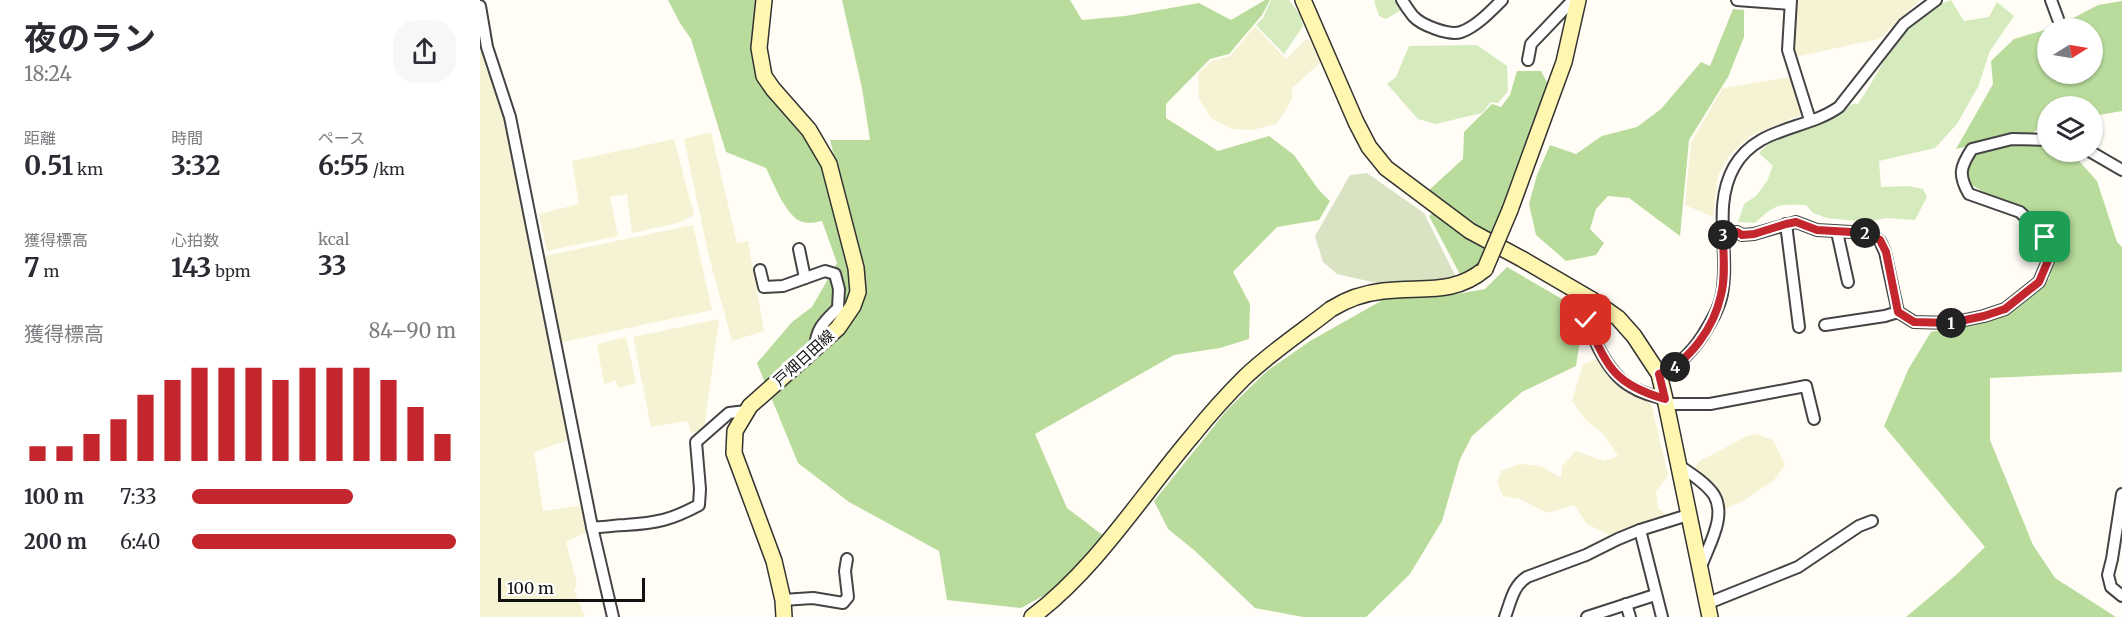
<!DOCTYPE html>
<html lang="ja">
<head>
<meta charset="utf-8">
<style>
  :root { --surface:#fff; --page:#f7f7f7; --text:#2b2b33; --muted:#7c7c81; --accent:#c4262e }
  body { margin:0; font-family:Merriweather,"Noto Sans JP",serif; background:var(--page); color:var(--text); height:100vh; display:flex; flex-direction:column; font-size:22px; white-space:nowrap }
  * { box-sizing:border-box; margin:0 }
  p { font-size:20px; color:var(--muted) }
  .icon { flex:none; width:33px; height:33px; fill:none; stroke:currentColor; stroke-width:2; stroke-linecap:round; stroke-linejoin:round }
  .map { position:relative; flex:1; overflow:hidden }
  .panel { display:flex; flex-direction:column; background:var(--surface); width:480px }
  .panel>* { flex:none }
  .needle { width:39px; rotate:79deg }
  .tools { position:absolute; left:1557px; top:18px; display:grid; gap:12px }
  .tools a { display:grid; place-items:center; width:66px; height:66px; border-radius:50%; background:var(--surface); box-shadow:0 2px 4px #0004; font-size:30px }
  .scale { position:absolute; left:18px; bottom:15px; width:147px; box-sizing:border-box; padding-left:6px; border:3px solid #111; border-top:0; font-size:16px; line-height:21px; white-space:nowrap; color:#111; -webkit-text-stroke:4px #fff; paint-order:stroke }
  .pin { position:absolute; display:grid; place-items:center; width:51px; height:51px; color:#fff; margin:-26px; border-radius:12px; box-shadow:0 3px 9px #0006 }
  .km { position:absolute; width:30px; height:30px; margin:-15px; border-radius:50%; background:#222; color:#fff; font-size:16px; line-height:30px; text-align:center }
  .round { display:grid; place-items:center; flex:none; width:63px; height:63px; border-radius:24px; background:var(--page) }
  .head { display:flex; align-items:center; justify-content:space-between; height:102px; padding:0 24px }
  h1 { font-size:33px; font-weight:700; line-height:45px }
  .stats { display:grid; grid-template-columns:repeat(3,1fr); gap:9px; height:102px; padding:6px 24px }
  .stats div { display:grid; align-content:center }
  .stats b { font-size:26px; font-weight:700 }
  .stats small { font-size:16px; font-weight:400 }
  .stats p { font-size:16px }
  .chart { height:168px; padding:12px 24px }
  .chart p { display:flex; justify-content:space-between }
  .chart svg { width:100%; height:108px; margin-top:6px; stroke:var(--accent); stroke-width:6 }
  ul { padding:0 24px; list-style:none; font-size:20px }
  li { display:grid; grid-template-columns:96px 72px 1fr; align-items:center; height:45px }
  li i { height:15px; border-radius:8px; background:var(--accent) }
  main { display:flex; flex:1; min-height:0 }
  .map>svg:first-child { display:block }
  .farmland { fill:#f6f3d4 }
  .green { fill:#d5ebbd }
  .forest { fill:#b9dc9c }
  .cemetery { fill:#d9e3c4 }
  .lines { fill:none; stroke-linecap:round; stroke-linejoin:round }
  .street-casing { stroke:#444; stroke-width:14 }
  .secondary-casing { stroke:#333; stroke-width:18 }
  .street { stroke:#fff; stroke-width:10 }
  .secondary { stroke:#fff6b0; stroke-width:15 }
  .secondary-bridge-casing { stroke:#333; stroke-width:18; stroke-linecap:butt }
  .secondary-bridge { stroke:#fff6b0; stroke-width:15 }
  .route-casing { stroke:#fff; stroke-width:12 }
  .route { stroke:#c4262e; stroke-width:8 }
  .labels { text-anchor:middle; stroke-width:6; stroke-linejoin:round; paint-order:stroke }
  .street-label { font-size:15px; fill:#111; stroke:#fff }
</style>
</head>
<body>
<main>
<section class="panel">
<div class="head"><div><h1>夜のラン</h1><p>18:24</p></div><a class="round"><svg class="icon" aria-label="share" viewBox="0 0 24 24"><path d="M12 15V3M7 8l5-5 5 5M5 13v7h14v-7"/></svg></a></div>
<div class="stats">
<div><p>距離</p><b>0.51<small> km</small></b></div>
<div><p>時間</p><b>3:32</b></div>
<div><p>ペース</p><b>6:55<small> /km</small></b></div>
</div>
<div class="stats">
<div><p>獲得標高</p><b>7<small> m</small></b></div>
<div><p>心拍数</p><b>143<small> bpm</small></b></div>
<div><p>kcal</p><b>33</b></div>
</div>
<div class="chart"><p><span>獲得標高</span>84–90 m</p>
<svg viewBox="0 0 160 44" preserveAspectRatio="none"><path d="M5 44V38M15 44V38M25 44V33M35 44V27M45 44V17M55 44V11M65 44V6M75 44V6M85 44V6M95 44V11M105 44V6M115 44V6M125 44V6M135 44V11M145 44V22M155 44V33"/></svg>
</div>
<ul>
<li><b>100 m</b>7:33<i style="width:61%"></i></li>
<li><b>200 m</b>6:40<i style="width:100%"></i></li>
</ul>
</section>
<div class="map">
<svg width="1642" height="617" viewBox="0 0 1642 617">
  <rect width="100%" height="100%" fill="#fffdf5"/>
  <g class="farmland">
    <path d="M1314,0H1440L1399,39L1315,57L1312,49Z"/>
    <path d="M775,26L806,59L826,39L834,43L841,62L812,88V98L803,115L796,124L773,130L752,129L731,118L719,99L718,74L731,61L750,56Z"/>
    <path d="M0,34L5,67L18,91L92,439L54,452L63,511L105,505L110,531L86,542L97,584L94,590L105,617H0Z"/>
    <path d="M1311,77L1322,114L1270,136L1249,156L1238,176L1233,217L1205,205L1211,142L1243,88Z"/>
    <path d="M231,132L257,243L268,241L284,331L252,341L229,257L204,139Z"/>
    <path d="M194,139L214,215L198,223L152,233L147,194L130,197L138,236L67,251L59,214L99,204L92,161Z"/>
    <path d="M213,225L232,310L79,343L64,256Z"/>
    <path d="M239,319L224,430L211,433L208,421L171,427L153,337Z"/>
    <path d="M146,337L156,383L138,388L136,380L124,384L117,344Z"/>
    <path d="M1120,357L1144,388L1171,403L1188,475L1176,492L1178,508L1186,515L1129,535L1107,524L1094,505L1067,513L1040,499L1023,496L1017,482L1021,471L1040,464L1061,466L1081,478L1082,466L1096,451L1124,461L1138,456L1124,435L1106,420L1092,401L1103,364Z"/>
    <path d="M1276,434L1293,440L1305,465L1294,480L1265,500L1242,510L1214,471L1218,462L1267,436Z"/>
  </g>
  <g class="green">
    <path d="M791,0H809L820,15L823,26L804,54L776,25L783,18Z"/>
    <path d="M896,0H918L921,10L906,19L899,16L894,1Z"/>
    <path d="M1471,0L1484,21L1509,17L1517,2L1534,16L1510,51L1498,87L1477,124L1455,148L1399,161L1401,187L1429,186L1443,189L1447,197L1435,220L1406,218L1387,222L1347,218L1333,213L1326,205C1297,204 1296,204 1275,223L1258,222L1264,204L1276,196L1287,181L1293,166L1279,153C1303,129 1325,130 1354,118C1361,115 1367,108 1372,104H1378C1409,60 1415,22 1471,0Z"/>
    <path d="M997,45L1027,66L1028,91L1018,103L1011,102L1002,113L956,124L938,119L907,84L916,77L929,46Z"/>
  </g>
  <g class="forest">
    <path d="M188,0H290L287,50L294,78L323,111L348,152L366,203L350,140H390L382,88L362,0H590L602,20L645,16L719,3L751,20L785,0H790L782,15L749,54L730,59L686,104V118L738,151L789,136L814,155L838,189L850,201L839,220L797,227L753,272L770,304L769,339L740,348L694,355L555,434L587,508L625,537L574,590L541,608L467,600L459,551L369,502L318,463L277,363L312,322L332,307L357,263L342,221C336,222 329,224 323,222C307,219 293,182 286,168L246,152L211,39L200,23Z"/>
    <path d="M1642,1V111L1613,116L1612,106H1568L1567,123L1551,134L1518,139L1476,149L1513,84L1511,61L1534,39L1568,29V74H1612V28H1568L1580,25L1618,5Z"/>
    <path d="M1253,9L1264,10V37L1248,77L1209,140L1200,236L1149,198L1128,196L1116,209L1110,229L1124,243L1116,255L1086,261L1056,235L1049,204L1057,175L1070,145L1096,154L1122,136L1157,127L1181,109L1221,62L1230,66Z"/>
    <path d="M1037,71H1061L1071,90L1014,238L990,226L949,190L983,159L984,132L1012,104L1021,107L1030,95Z"/>
    <path d="M1531,144L1567,147L1568,152H1591L1617,181L1637,242L1642,247V372L1510,378V440L1553,545L1575,578L1636,617H1426L1476,575L1505,547L1404,426L1429,368L1451,332L1519,318L1569,279L1575,240L1566,217C1550,211 1495,193 1488,180C1484,171 1489,162 1493,153Z"/>
    <path d="M956,211L1009,248L1000,267L982,278L949,216Z"/>
    <path d="M1027,267L1094,306L1100,340L1096,366L1042,392L992,436L980,459L962,521L930,574L886,617H823L775,608L714,550L688,529L674,501L747,410L787,371L830,341L908,297L977,294L1005,289Z"/>
  </g>
  <path class="cemetery" d="M887,173L944,213L977,279L905,285L857,274L843,262L835,236L870,175Z"/>
  <g class="lines">
    <g class="street-casing">
      <g id="street">
        <path d="M922,0C925,5 929,11 933,16C941,25 969,36 981,32C996,27 1011,11 1022,0"/>
        <path d="M1257,0L1310,4"/>
        <path d="M1311,0L1308,50L1330,120"/>
        <path d="M1571,0L1578,19"/>
        <path d="M0,6L7,47L30,117L112,527L133,617"/>
        <path d="M1048,60L1051,44L1093,0"/>
        <path d="M1611,152L1642,170"/>
        <path d="M1306,224L1319,327"/>
        <path d="M1357,232L1368,282"/>
        <path d="M1243,234L1257,232L1262,235L1274,234L1316,222L1337,230L1388,233L1400,241L1405,252L1418,312L1434,322L1471,323L1504,316L1525,309L1559,282L1570,256L1565,237L1540,212L1489,194C1478,175 1480,167 1492,149L1532,139L1568,140"/>
        <path d="M319,249L325,278"/>
        <path d="M280,270L284,287L303,286L345,271L355,274L359,289L358,308C345,321 336,328 335,348"/>
        <path d="M1095,290C1107,320 1121,369 1150,386C1161,393 1173,396 1185,399"/>
        <path d="M1345,325L1405,316L1418,312"/>
        <path d="M1179,374C1199,366 1212,352 1223,335C1231,322 1239,309 1242,294C1250,252 1232,206 1254,167C1277,126 1325,131 1359,107L1424,24L1456,0"/>
        <path d="M1187,404H1230L1326,386L1334,419"/>
        <path d="M1198,465C1210,473 1226,483 1234,495C1247,517 1228,546 1221,567"/>
        <path d="M1642,494L1632,559L1628,575L1631,587L1642,596"/>
        <path d="M112,527C123,528 134,525 145,525C177,523 191,520 219,505L220,489L216,442L249,413L266,411"/>
        <path d="M1160,530L1182,617"/>
        <path d="M303,600L333,598L363,603L368,597L365,571L367,559"/>
        <path d="M1146,604L1150,617"/>
        <path d="M1226,604L1318,567L1379,526L1392,521"/>
        <path d="M1025,617C1031,601 1033,586 1047,577L1106,555L1138,539L1160,530L1208,515"/>
        <path d="M1107,617L1175,595"/>
      </g>
    </g>
    <g class="secondary-casing">
      <g id="secondary">
        <path d="M284,0L279,48L284,76L293,89L329,130L349,164L376,268L378,292L373,306L358,328L270,406L255,431L254,453L294,561L303,600L304,617"/>
        <path d="M823,0L876,122L889,147L906,168L990,231L1042,259L1114,301L1138,318L1154,336L1179,374L1185,399L1230,617"/>
        <path d="M1030,210L1084,62L1098,0"/>
        <path d="M552,617C617,568 661,496 713,435C729,415 747,395 765,377C791,352 823,331 851,309C867,299 885,293 903,291C941,286 973,296 1005,269"/>
      </g>
    </g>
    <use href="#street" class="street"/>
    <use href="#secondary" class="secondary"/>
    <g class="secondary-bridge-casing">
      <path id="secondary-bridge" d="M1005,269L1030,210"/>
    </g>
    <use href="#secondary-bridge" class="secondary-bridge"/>
  </g>
  <g class="lines">
    <g class="route-casing">
      <path id="route" d="M1106,320C1128,367 1133,384 1185,399L1179,374C1210,362 1234,327 1241,295C1246,276 1243,253 1243,234L1257,232L1262,235L1274,234L1306,224L1316,222L1337,230L1388,233L1400,240L1406,252L1418,312L1434,322L1471,323L1504,316L1525,309L1559,282L1570,256L1565,237"/>
    </g>
    <use href="#route" class="route"/>
  </g>
  <g class="labels">
    <g class="street-label">
      <text transform="translate(324 358) rotate(-42)" y="5">戸畑日田線</text>
    </g>
  </g>
</svg>
<div class="tools">
<a><svg class="needle" viewBox="-14 -14 28 28"><path d="M0-13l5 13h-10z" fill="#e53935"/><path d="M0 13l5-13h-10z" fill="#7c7c81"/></svg></a>
<a><svg class="icon" aria-label="layers" viewBox="0 0 24 24"><path d="M12 4l9 5-9 5-9-5zM3 14l9 5 9-5"/></svg></a>
</div>
<div class="scale">100 m</div>
<div class="pin" style="left:1565px;top:237px;background:#1e9e55"><svg class="icon" aria-label="arrive" viewBox="0 0 24 24"><path d="M6 21V4h12l-3 4 3 4H6"/></svg></div>
<div class="pin" style="left:1106px;top:320px;background:#d93025"><svg class="icon" aria-label="check" viewBox="0 0 24 24"><path d="M5 12l5 5 9-10"/></svg></div>
<b class="km" style="left:1471px;top:323px">1</b>
<b class="km" style="left:1385px;top:233px">2</b>
<b class="km" style="left:1243px;top:235px">3</b>
<b class="km" style="left:1195px;top:367px">4</b>
</div>
</main>
</body>
</html>
